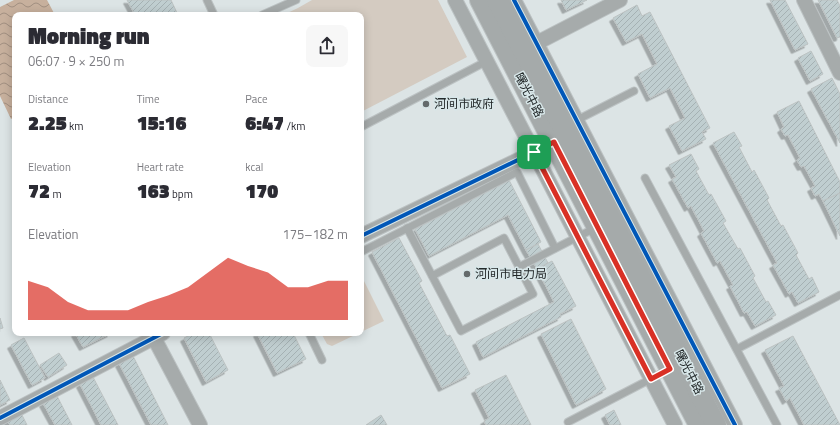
<!DOCTYPE html>
<html lang="en">
<head>
<meta charset="utf-8">
<style>
  :root { --surface:#fff; --page:#f7f7f7; --text:#2b2b33; --muted:#7c7c81; --accent:#d93025 }
  body { margin:0; font-family:"Titillium Web","Noto Sans SC",sans-serif; background:var(--page); color:var(--text); height:100vh; display:flex; flex-direction:column; font-size:15px; white-space:nowrap }
  * { box-sizing:border-box; margin:0 }
  p { font-size:13px; color:var(--muted) }
  .icon { flex:none; width:22px; height:22px; fill:none; stroke:currentColor; stroke-width:2; stroke-linecap:round; stroke-linejoin:round }
  .map { position:relative; flex:1; overflow:hidden }
  .details { position:absolute; left:12px; top:12px; width:352px; height:324px; display:flex; flex-direction:column; background:var(--surface); border-radius:8px; box-shadow:0 2px 10px #0003 }
  .details>* { flex:none }
  .pin { position:absolute; display:grid; place-items:center; width:34px; height:34px; color:#fff; margin:-17px; border-radius:8px; box-shadow:0 2px 6px #0006 }
  .round { display:grid; place-items:center; flex:none; width:42px; height:42px; border-radius:8px; background:var(--page) }
  .head { display:flex; align-items:center; justify-content:space-between; height:68px; padding:0 16px }
  h1 { font-size:22px; font-weight:800; line-height:30px }
  .metrics { display:grid; grid-template-columns:repeat(3,1fr); gap:6px; height:68px; padding:4px 16px }
  .metrics div { display:grid; align-content:center }
  .metrics b { font-size:20px; font-weight:800 }
  .metrics small { font-size:11px; font-weight:400 }
  .metrics p { font-size:11px }
  .chart { height:112px; padding:8px 16px }
  .chart p { display:flex; justify-content:space-between }
  .chart svg { width:100%; height:72px; margin-top:4px; fill:var(--accent); opacity:.7 }
  .map>svg:first-child { display:block }
  .grass { fill:#d4cbc1 }
  .water { fill:url(#water-waves) }
  .building { fill:url(#building-hatch); stroke:#bcc2c2; filter:url(#shadow) }
  .lines { fill:none; stroke-linecap:round; stroke-linejoin:round }
  .lane-casing { stroke:#bcc2c3; stroke-width:9 }
  .street-casing { stroke:#bcc2c3; stroke-width:16 }
  .secondary-casing { stroke:#bcc2c3; stroke-width:22 }
  .lane { stroke:#a6abab; stroke-width:7 }
  .street { stroke:#a6abab; stroke-width:14 }
  .secondary { stroke:#a5aaaa; stroke-width:20 }
  .cycleway-casing { stroke:#d8e7e9; stroke-width:6 }
  .cycleway { stroke:#0057b8; stroke-width:4 }
  .route-casing { stroke:#fff; stroke-width:8 }
  .route { stroke:#d93025; stroke-width:5 }
  .poi-dot { fill:#646a6b; stroke:#d8e7e9; stroke-width:1.5 }
  .labels { text-anchor:middle; stroke-width:3; stroke-linejoin:round; paint-order:stroke }
  .street-label { font-size:12px; fill:#23292a; stroke:#d8e7e9 }
  .poi-label { font-size:12px; fill:#23292a; stroke:#d8e7e9; text-anchor:start }
</style>
</head>
<body>
<div class="map">
<svg width="840" height="425" viewBox="0 0 840 425">
  <defs>
    <pattern id="water-waves" width="16" height="10" patternUnits="userSpaceOnUse"><rect width="16" height="10" fill="#c7b09d"/><path d="M0 5q4-4 8 0t8 0" fill="none" stroke="#a18f80"/></pattern>
    <pattern id="building-hatch" width="6" height="6" patternUnits="userSpaceOnUse"><rect width="6" height="6" fill="#c0ced0"/><path d="M-1 1l2-2M0 6l6-6M5 7l2-2" fill="none" stroke="#a5b1b3"/></pattern>
    <filter id="shadow"><feDropShadow dx="-3.5" dy="3.5" stdDeviation="0" flood-color="#0004"/></filter>
  </defs>
  <rect width="100%" height="100%" fill="#dce4e5"/>
  <g class="grass">
    <path d="M312,0H438L467,57L361,112V15H283L298,8Z"/>
    <path d="M361,275L384,321L361,332Z"/>
    <path d="M321,333H359L332,346L327,344Z"/>
  </g>
  <path class="water" d="M14,0H47L55,15H15V117L11,119L0,96V7Z"/>
  <g class="building">
    <path d="M127,0H171L178,15H135Z"/>
    <path d="M561,0H587L566,10Z"/>
    <path d="M770,0H785L808,44L795,50Z"/>
    <path d="M818,0H837L840,6V37L837,38Z"/>
    <path d="M637,5L642,16L650,12L710,128L702,132L706,139L682,151L669,126L685,118L670,88L650,98L638,74L657,64L642,34L626,42L613,18Z"/>
    <path d="M811,51L823,74L810,81L798,58Z"/>
    <path d="M832,78L840,94V143L811,89Z"/>
    <path d="M799,101L840,182V193L823,201L819,194L815,196L811,188L815,186L804,166L801,167L797,160L800,158L788,135L785,136L781,129L784,127L777,112Z"/>
    <path d="M734,132L742,146L739,147L752,172L754,170L769,198L767,200L781,226L783,225L798,253L796,255L809,279L812,277L819,292L798,303L792,292L789,294L773,265L777,263L713,143Z"/>
    <path d="M691,154L699,169L696,171L709,195L711,194L726,221L723,223L738,249L740,248L755,276L753,278L766,302L768,301L776,315L755,326L747,312L744,313L730,286L733,285L720,261L717,263L701,233L704,231L691,206L688,208L672,179L676,177L669,165Z"/>
    <path d="M509,180L541,242L526,250L508,215L429,256L415,229Z"/>
    <path d="M840,193V236L823,201Z"/>
    <path d="M399,238L422,281L419,283L447,336L450,335L470,374L442,388L372,252Z"/>
    <path d="M538,244L548,263L537,269L526,250Z"/>
    <path d="M552,261L576,306L560,314L561,317L483,357L476,342L554,302L537,269Z"/>
    <path d="M0,318L3,328L0,329Z"/>
    <path d="M571,319L606,389L576,405L541,334Z"/>
    <path d="M75,333H111L83,347Z"/>
    <path d="M194,333H209L228,370L206,382L184,338Z"/>
    <path d="M257,333H293L306,359L277,373Z"/>
    <path d="M793,336L840,425H804L790,398L786,401L779,388L784,386L765,350Z"/>
    <path d="M24,338L45,378L32,385L11,345Z"/>
    <path d="M59,353L67,365L48,377L40,365Z"/>
    <path d="M133,356L168,425H151L119,363Z"/>
    <path d="M506,375L531,425H486L484,421L489,418L475,390Z"/>
    <path d="M93,377L118,425H101L80,384Z"/>
    <path d="M0,380L10,400L0,405Z"/>
    <path d="M57,396L72,425H55L43,403Z"/>
    <path d="M614,410L621,425H610L605,415Z"/>
    <path d="M21,413L27,425H10L7,420Z"/>
    <path d="M381,415L387,425H366Z"/>
  </g>
  <g class="lines">
    <g class="lane-casing">
      <g id="lane">
        <path d="M207,0L214,15"/>
        <path d="M262,15L296,0"/>
        <path d="M577,120L634,91"/>
        <path d="M361,127L487,61"/>
        <path d="M645,178L777,425"/>
        <path d="M407,228L461,331L533,294L504,238L432,276"/>
        <path d="M361,252L517,172L555,248"/>
        <path d="M519,267L595,228"/>
        <path d="M309,333L322,360"/>
        <path d="M737,349L840,295"/>
        <path d="M568,422L668,370"/>
      </g>
    </g>
    <g class="street-casing">
      <g id="street">
        <path d="M455,0L675,425"/>
        <path d="M514,0L735,425"/>
        <path d="M804,0L840,73"/>
        <path d="M529,47L620,0"/>
        <path d="M361,236L553,143"/>
        <path d="M154,338L200,425"/>
        <path d="M0,418L163,333"/>
      </g>
    </g>
    <g class="secondary-casing">
      <g id="secondary">
        <path d="M480,0L699,425"/>
        <path d="M497,0L716,425"/>
      </g>
    </g>
    <use href="#lane" class="lane"/>
    <use href="#street" class="street"/>
    <use href="#secondary" class="secondary"/>
    <g class="cycleway-casing">
      <g id="cycleway">
        <path d="M514,0L735,425"/>
        <path d="M361,236L553,143"/>
        <path d="M0,418L163,333"/>
      </g>
    </g>
    <use href="#cycleway" class="cycleway"/>
  </g>
  <g class="lines">
    <g class="route-casing">
      <path id="route" d="M554,142L670,369L651,379L534,152Z"/>
    </g>
    <use href="#route" class="route"/>
  </g>
  <g class="poi-dot">
    <circle cx="426" cy="104" r="4"/>
    <circle cx="467" cy="274" r="4"/>
  </g>
  <g class="labels">
    <g class="street-label">
      <text transform="translate(529 95) rotate(63)" y="4">曙光中路</text>
      <text transform="translate(689 372) rotate(63)" y="4">曙光中路</text>
    </g>
    <g class="poi-label">
      <text x="434" y="108">河间市政府</text>
      <text x="475" y="278">河间市电力局</text>
    </g>
  </g>
</svg>
<div class="pin" style="left:534px;top:152px;background:#1e9e55"><svg class="icon" aria-label="arrive" viewBox="0 0 24 24"><path d="M6 21V4h12l-3 4 3 4H6"/></svg></div>
<section class="details">
<div class="head"><div><h1>Morning run</h1><p>06:07 · 9 × 250 m</p></div><a class="round"><svg class="icon" aria-label="share" viewBox="0 0 24 24"><path d="M12 15V3M7 8l5-5 5 5M5 13v7h14v-7"/></svg></a></div>
<div class="metrics">
<div><p>Distance</p><b>2.25<small> km</small></b></div>
<div><p>Time</p><b>15:16</b></div>
<div><p>Pace</p><b>6:47<small> /km</small></b></div>
</div>
<div class="metrics">
<div><p>Elevation</p><b>72<small> m</small></b></div>
<div><p>Heart rate</p><b>163<small> bpm</small></b></div>
<div><p>kcal</p><b>170</b></div>
</div>
<div class="chart"><p><span>Elevation</span>175–182 m</p>
<svg viewBox="0 0 160 44" preserveAspectRatio="none"><path d="M0 44V20L10 24L20 33L30 38L40 38L50 38L60 33L70 29L80 24L90 15L100 6L110 11L120 15L130 24L140 24L150 20L160 20V44z"/></svg>
</div>
</section>
</div>
</body>
</html>
